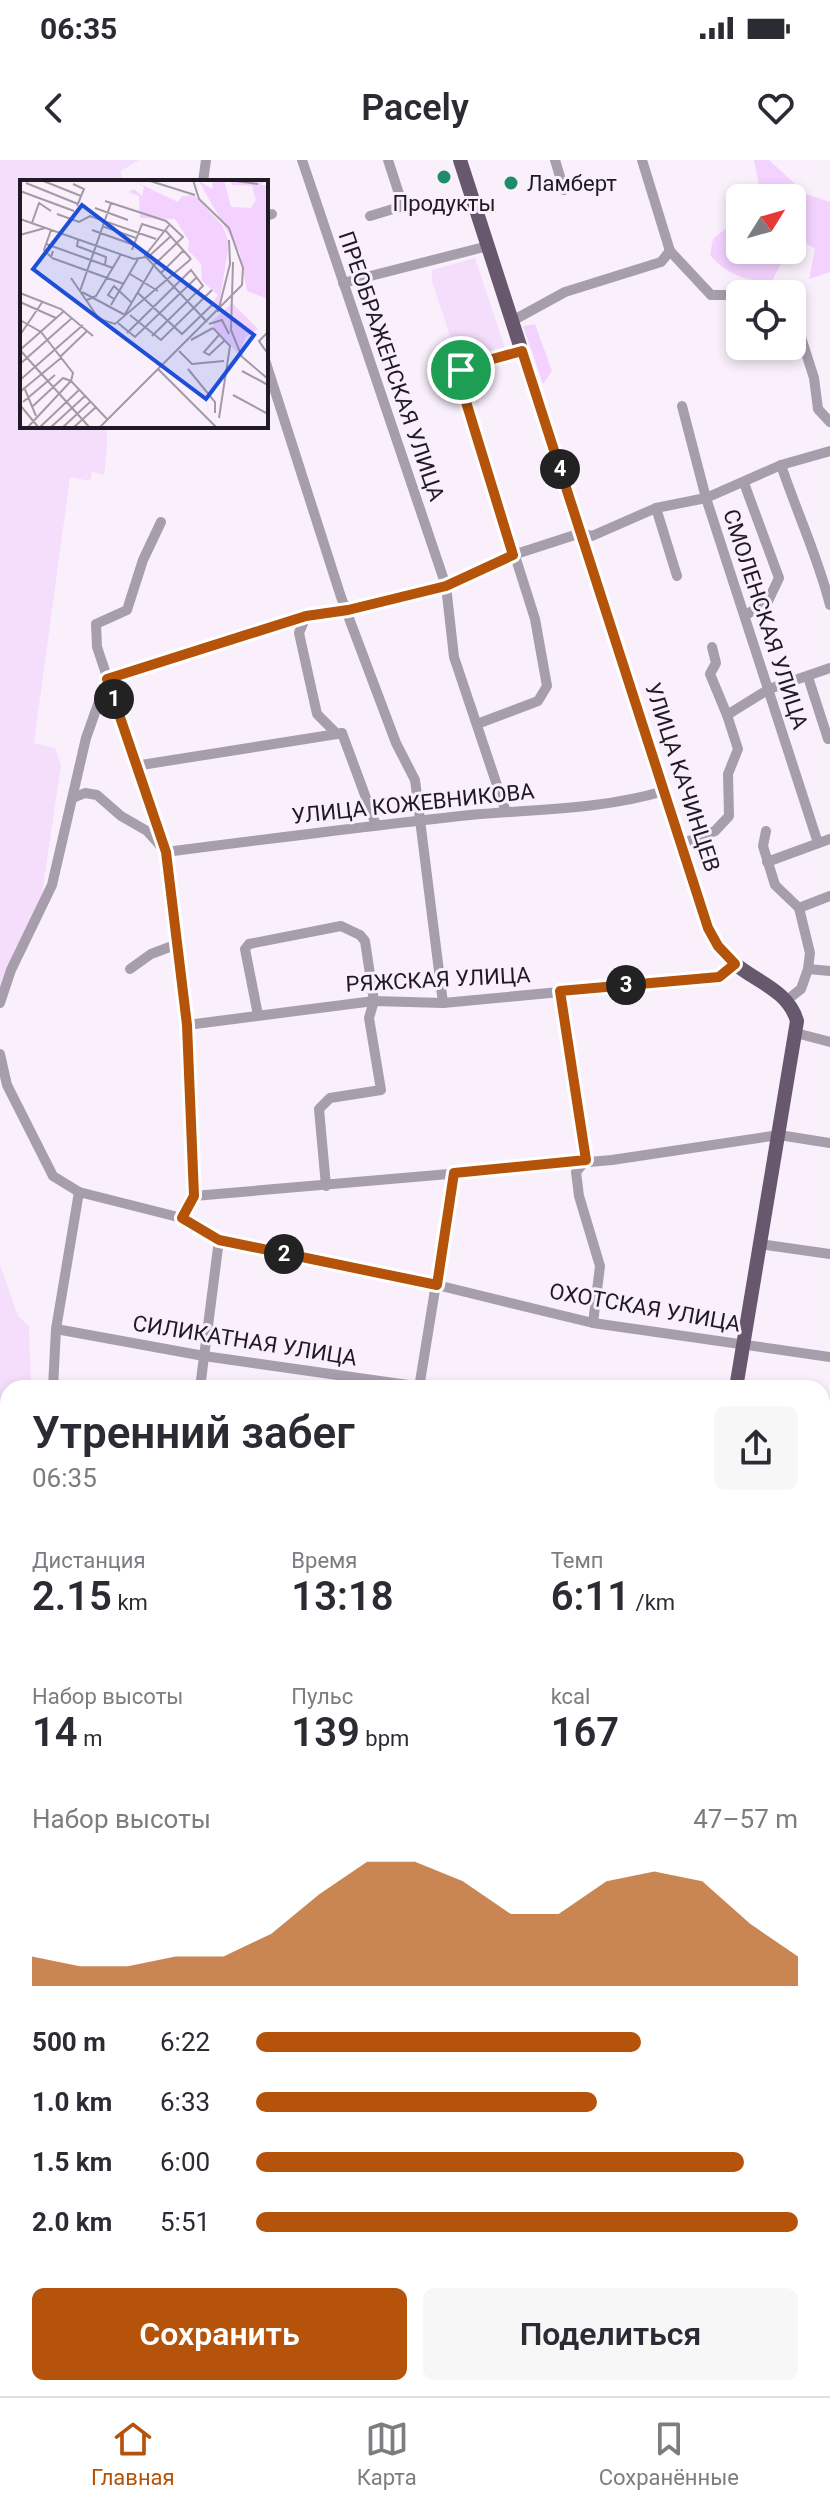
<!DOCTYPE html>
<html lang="ru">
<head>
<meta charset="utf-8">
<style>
  :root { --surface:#fff; --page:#f7f7f7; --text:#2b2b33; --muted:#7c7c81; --line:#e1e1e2; --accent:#b45309 }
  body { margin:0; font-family:Roboto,sans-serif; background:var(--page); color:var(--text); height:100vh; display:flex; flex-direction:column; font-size:30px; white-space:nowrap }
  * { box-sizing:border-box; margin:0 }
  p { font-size:26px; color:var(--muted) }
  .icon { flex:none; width:44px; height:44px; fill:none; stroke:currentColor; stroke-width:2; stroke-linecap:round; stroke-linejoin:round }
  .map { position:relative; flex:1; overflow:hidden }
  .drawer { position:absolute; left:0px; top:1220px; width:830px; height:1016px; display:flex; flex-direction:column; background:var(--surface); border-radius:24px 24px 0 0; box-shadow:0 4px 12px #0003 }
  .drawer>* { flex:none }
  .needle { width:52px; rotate:53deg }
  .fabs { position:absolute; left:726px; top:24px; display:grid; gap:16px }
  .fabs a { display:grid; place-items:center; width:80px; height:80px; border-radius:12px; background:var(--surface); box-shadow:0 4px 12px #0003; font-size:40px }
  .pin { position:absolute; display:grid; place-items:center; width:68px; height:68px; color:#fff; margin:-34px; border:4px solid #fff; border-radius:50%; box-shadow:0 2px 8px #0007 }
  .km { position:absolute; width:40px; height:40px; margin:-20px; border-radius:50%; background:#222; color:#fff; font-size:22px; line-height:40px; text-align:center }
  .round { display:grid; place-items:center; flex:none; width:84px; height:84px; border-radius:12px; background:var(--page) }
  .headline { display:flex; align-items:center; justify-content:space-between; height:136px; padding:0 32px }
  h1 { font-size:44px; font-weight:600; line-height:60px }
  .figures { display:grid; grid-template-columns:repeat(3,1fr); gap:12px; height:136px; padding:8px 32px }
  .figures div { display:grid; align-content:center }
  .figures b { font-size:40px; font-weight:600 }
  .figures small { font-size:22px; font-weight:400 }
  .figures p { font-size:22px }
  .chart { height:224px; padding:16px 32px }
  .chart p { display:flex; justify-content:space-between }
  .chart svg { width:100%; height:144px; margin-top:8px; fill:var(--accent); opacity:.7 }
  .cta { display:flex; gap:16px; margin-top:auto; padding:16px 32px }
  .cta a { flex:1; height:92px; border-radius:12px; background:var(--accent); color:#fff; font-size:32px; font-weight:600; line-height:92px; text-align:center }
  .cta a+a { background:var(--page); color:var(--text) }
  ul { padding:0 32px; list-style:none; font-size:26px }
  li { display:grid; grid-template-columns:128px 96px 1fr; align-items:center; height:60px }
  li i { height:20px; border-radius:10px; background:var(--accent) }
  .status { display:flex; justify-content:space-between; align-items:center; height:56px; padding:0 40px; background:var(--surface); direction:ltr }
  .status svg { height:22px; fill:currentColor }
  header { display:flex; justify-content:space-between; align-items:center; height:104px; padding:0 32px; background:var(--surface); font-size:36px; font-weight:600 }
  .tab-bar { display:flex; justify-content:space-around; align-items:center; height:112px; border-top:2px solid var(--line); background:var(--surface); font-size:22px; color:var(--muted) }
  .tab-bar a { display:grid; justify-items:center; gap:4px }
  .tab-bar .active { color:var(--accent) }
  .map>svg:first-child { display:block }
  .built { fill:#f4defb }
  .green { fill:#f4d2ff }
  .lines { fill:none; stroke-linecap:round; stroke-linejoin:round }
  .minor { stroke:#a79eab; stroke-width:10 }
  .major { stroke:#68586e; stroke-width:14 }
  .highway { stroke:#523f58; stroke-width:16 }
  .rail { stroke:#968e99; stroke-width:3; stroke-dasharray:16 8; stroke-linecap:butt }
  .route-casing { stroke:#fff; stroke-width:16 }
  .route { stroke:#b45309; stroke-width:10 }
  .poi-dot { fill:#1e8c6b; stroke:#f9f0fc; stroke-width:3 }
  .labels { text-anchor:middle; stroke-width:6; stroke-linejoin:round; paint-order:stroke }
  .poi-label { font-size:22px; fill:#211924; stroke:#f9f0fc; text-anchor:start }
  .street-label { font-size:22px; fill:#211924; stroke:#f9f0fc }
  .inset-road { fill:none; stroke:#a39aa6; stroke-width:2 }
  .view { fill:#1d4ed8; fill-opacity:0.15; stroke:#1d4ed8; stroke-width:4 }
  .inset-edge { fill:none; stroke:#211924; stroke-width:4 }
</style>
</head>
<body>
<div class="status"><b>06:35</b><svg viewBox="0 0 49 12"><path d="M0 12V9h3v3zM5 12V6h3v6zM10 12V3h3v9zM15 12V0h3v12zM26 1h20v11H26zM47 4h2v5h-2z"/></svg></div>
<header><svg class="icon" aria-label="back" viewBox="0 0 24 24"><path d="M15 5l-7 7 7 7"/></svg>Pacely<svg class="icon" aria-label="heart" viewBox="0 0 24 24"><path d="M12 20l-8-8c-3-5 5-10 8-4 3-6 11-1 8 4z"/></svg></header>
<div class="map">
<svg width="830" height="2236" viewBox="0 0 830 2236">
  <rect width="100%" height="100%" fill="#f9f0fc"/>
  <g class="built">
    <path d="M0,0H139L121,11L122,22H22V266H107V289L104,315L92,312L90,321L70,317L34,583L55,588L61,605L41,741L0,831Z"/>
    <path d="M475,98L505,188L458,200L432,122V110Z"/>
    <path d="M0,1105L18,1156L29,1166L31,1228H8V1620L5,1624L0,1623Z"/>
  </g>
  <g class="green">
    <path d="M754,0H769L806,34L830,42V112L809,119L815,89L804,82L792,88V38H757L760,30Z"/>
    <path d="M740,57V90H788L772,121C748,123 725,113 710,95L713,79Z"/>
    <path d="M535,164L552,211L543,224L523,166Z"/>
    <path d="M822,1829L830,1831V2218L822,2217Z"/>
  </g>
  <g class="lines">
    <g class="minor">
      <path d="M302,0L446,426L454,497L506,652"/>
      <path d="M555,0L564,30"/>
      <path d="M642,0L670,91L711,135H740"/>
      <path d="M203,22L206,0"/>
      <path d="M266,56L272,54"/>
      <path d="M370,56L403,46L388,0"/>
      <path d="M343,123L488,86"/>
      <path d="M792,149L814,218L818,249L830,262"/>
      <path d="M512,161L565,132L661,102L670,91"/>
      <path d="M266,203L341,437L396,583L415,620L443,843"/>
      <path d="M682,246L706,338L818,683"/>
      <path d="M781,305C797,353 818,397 830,445"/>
      <path d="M744,323L779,418L768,441L746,455"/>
      <path d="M656,348L677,416"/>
      <path d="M161,362L143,400L127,450L96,464L97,487L166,692L187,865L194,1036L182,1058"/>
      <path d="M306,456L299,473L317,554L337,574L342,573L376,665"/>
      <path d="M712,487L716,503L710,514L727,555"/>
      <path d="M808,517L828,579"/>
      <path d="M107,519L306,456L348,450L446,426L513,395L581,373L592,376L656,348L706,338L781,305L830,291"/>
      <path d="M477,564L538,541L547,526L535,459L459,219L467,206L522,191"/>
      <path d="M135,606L337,574"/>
      <path d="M73,638L85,633L97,635L121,656L147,671L166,692C267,679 368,666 470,655C536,649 600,650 664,631"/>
      <path d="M766,671L763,686L775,725L799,748L810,793L808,809"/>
      <path d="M681,684L715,671L729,656L728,614L738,589L727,555L769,529L830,508"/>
      <path d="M767,702L830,679"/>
      <path d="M799,748L830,736"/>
      <path d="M130,809L151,794L175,785"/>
      <path d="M560,831L586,1000L576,1012L579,1036L600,1106L593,1163"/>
      <path d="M787,840L801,829L808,809L830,811"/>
      <path d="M0,843L11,810L52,725L86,578L107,519"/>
      <path d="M258,855L245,789L249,784L341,766L360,775L365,781L374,841L369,858L381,930L330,938L319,949L326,1026"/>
      <path d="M187,865L374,841L443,843L719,817L735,804"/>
      <path d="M796,873L830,882"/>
      <path d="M0,894L7,925L53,1016L79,1032L182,1058L219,1080L437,1125L593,1163L830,1197"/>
      <path d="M194,1036L612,1000L779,975L830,983"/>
      <path d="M759,1084L830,1094"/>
      <path d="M56,1169L204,1196L429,1228"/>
      <path d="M53,1228L56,1169L79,1032"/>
      <path d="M200,1228L219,1080"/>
      <path d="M419,1228L454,1013"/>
      <path d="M822,1285L830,1286"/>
      <path d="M822,1387L830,1388"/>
      <path d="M822,1492L830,1493"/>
      <path d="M822,1593L830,1594"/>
      <path d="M0,1990L8,1991"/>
      <path d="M0,2087L8,2088"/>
      <path d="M0,2208L8,2209"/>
      <path d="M50,2236L51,2228"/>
      <path d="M319,2236L328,2228"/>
    </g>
    <g class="major">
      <path d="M460,0L708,768C715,781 722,793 734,803C756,822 788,830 797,861L736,1228"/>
      <path d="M822,1801L830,1802"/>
      <path d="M822,1940L830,1934"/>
      <path d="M581,2236L585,2228"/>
    </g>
    <g class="highway">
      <path d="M0,1667L8,1669"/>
      <path d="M0,1681L8,1682"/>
      <path d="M822,1784L830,1783"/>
      <path d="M822,1815L830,1816"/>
    </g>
    <g class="rail">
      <path d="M608,2236L656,2230"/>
      <path d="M646,2236L727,2231L828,2236"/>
    </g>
  </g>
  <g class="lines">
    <g class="route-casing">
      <path id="route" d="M522,191L708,768L718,786L735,804L719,817L560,831L586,1000L454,1013L437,1125L219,1080L182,1058L194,1036L187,865L166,692L107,519L306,456L348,450L446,426L513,395L459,219L467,206Z"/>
    </g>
    <use href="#route" class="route"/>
  </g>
  <g class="poi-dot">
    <circle cx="444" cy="17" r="8"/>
    <circle cx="511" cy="23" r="8"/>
  </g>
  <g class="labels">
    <g class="poi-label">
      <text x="527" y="31">Ламберт</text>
      <text x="444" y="51" text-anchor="middle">Продукты</text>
    </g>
    <g class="street-label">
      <text transform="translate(392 206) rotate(71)" y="8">ПРЕОБРАЖЕНСКАЯ УЛИЦА</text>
      <text transform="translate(766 459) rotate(72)" y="8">СМОЛЕНСКАЯ УЛИЦА</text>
      <text transform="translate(683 617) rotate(72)" y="8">УЛИЦА КАЧИНЦЕВ</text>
      <text transform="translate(413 643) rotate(-6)" y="8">УЛИЦА КОЖЕВНИКОВА</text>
      <text transform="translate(438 819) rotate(-3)" y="8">РЯЖСКАЯ УЛИЦА</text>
      <text transform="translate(645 1147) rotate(10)" y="8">ОХОТСКАЯ УЛИЦА</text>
      <text transform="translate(245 1180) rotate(9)" y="8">СИЛИКАТНАЯ УЛИЦА</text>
    </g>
  </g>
  <g transform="translate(20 20)">
    <rect width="248" height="248" fill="#f9f0fc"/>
    <path d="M178,0L192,9L193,0H204L211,27L231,28L236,20L232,6L212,5L209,0H245L241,5H248V119L227,111L220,73ZM114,1L158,22L162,16L174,15L202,45L209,62L199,127H189L198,115L182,101L181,84L168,70L169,61L155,39L120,38L119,16L108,12L114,9L122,16L124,7ZM212,123L238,149L226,157L219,175L194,148L193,140Z" fill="#f4d2ff"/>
    <path class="inset-road" d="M21,0L61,16M127,0L175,15M209,0L238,4M6,3L58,24M53,4L64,9L57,26M0,11L54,31M85,21L146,41L163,57L134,85L105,134M75,28L108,40M37,34L59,42L70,36L136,59M0,39L114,79L126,77L187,142M12,43L19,23L31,31M82,46L116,58M31,50L24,70L31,77L33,71M72,50L114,65M145,50L171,79M0,55L25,48M58,60L57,66L86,77L85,85M26,64L93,88M112,70L122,44L144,51M124,77L150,44M32,78L104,104M127,78L151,56M213,82L211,150L222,177M141,93L164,70M110,94L138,111M51,98L79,139L95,144L171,79M60,111L91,23M62,112L105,135M0,113L41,129L73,156M118,113L162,154L192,125M94,119L88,115L94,106L112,123M67,120L76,116L101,74M0,122L36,138M91,125L118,79M198,132L210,84L209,60M110,135L141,160L192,110M0,140L21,152L53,193L51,201L87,239M98,143L115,157L177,97M189,144L202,140L209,154M193,148L210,166L199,238M248,152L239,161L248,174M107,153L171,90L183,106L132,156M0,155L23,121M199,155L184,172L189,175L204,161M171,160L193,148M0,170L70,248M0,170L43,132M159,171L172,184L204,181M220,175L248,199M41,176L67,151M0,184L52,138M138,189L197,248M168,189L195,222V233M222,191L248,205M0,200L63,145M4,207L16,236M1,211L41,178M213,215L248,234M3,222L35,195M0,225L19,248M13,226L43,198L51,201M7,248L51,201M19,248L59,210M30,248L65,216M42,248L70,222M53,248L76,227M79,248L222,105L223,88L209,48L179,19L173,0"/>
    <path class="view" d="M62,25L234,155L186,219L13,89Z"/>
    <rect width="248" height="248" class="inset-edge"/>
  </g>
</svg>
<div class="fabs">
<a><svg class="needle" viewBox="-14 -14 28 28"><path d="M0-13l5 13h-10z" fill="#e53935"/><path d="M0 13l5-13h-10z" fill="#7c7c81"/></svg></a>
<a><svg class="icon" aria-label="locate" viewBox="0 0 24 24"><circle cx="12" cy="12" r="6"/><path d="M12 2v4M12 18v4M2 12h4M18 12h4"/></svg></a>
</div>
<div class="pin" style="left:461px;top:210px;background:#1e9e55"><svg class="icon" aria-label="arrive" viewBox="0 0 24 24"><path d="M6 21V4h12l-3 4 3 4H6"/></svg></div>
<b class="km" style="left:114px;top:539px">1</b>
<b class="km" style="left:284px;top:1094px">2</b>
<b class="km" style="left:626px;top:825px">3</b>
<b class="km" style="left:560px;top:309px">4</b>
<section class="drawer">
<div class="headline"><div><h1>Утренний забег</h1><p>06:35</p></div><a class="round"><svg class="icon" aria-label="share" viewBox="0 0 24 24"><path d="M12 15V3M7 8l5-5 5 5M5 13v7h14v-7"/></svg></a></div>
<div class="figures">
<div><p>Дистанция</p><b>2.15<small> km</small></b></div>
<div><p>Время</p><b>13:18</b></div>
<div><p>Темп</p><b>6:11<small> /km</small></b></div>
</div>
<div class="figures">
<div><p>Набор высоты</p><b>14<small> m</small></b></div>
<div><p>Пульс</p><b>139<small> bpm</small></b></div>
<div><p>kcal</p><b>167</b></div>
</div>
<div class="chart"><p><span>Набор высоты</span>47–57 m</p>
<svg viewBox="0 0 160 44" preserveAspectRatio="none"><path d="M0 44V35L10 38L20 38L30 35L40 35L50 28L60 16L70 6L80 6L90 12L100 22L110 22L120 12L130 9L140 12L150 25L160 35V44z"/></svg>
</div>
<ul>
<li><b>500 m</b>6:22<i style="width:71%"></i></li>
<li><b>1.0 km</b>6:33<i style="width:63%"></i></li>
<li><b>1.5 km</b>6:00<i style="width:90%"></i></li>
<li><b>2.0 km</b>5:51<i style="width:100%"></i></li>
</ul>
<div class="cta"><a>Сохранить</a><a>Поделиться</a></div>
</section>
</div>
<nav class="tab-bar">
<a class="active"><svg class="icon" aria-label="home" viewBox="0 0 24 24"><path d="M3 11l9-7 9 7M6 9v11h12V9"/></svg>Главная</a>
<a><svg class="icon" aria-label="map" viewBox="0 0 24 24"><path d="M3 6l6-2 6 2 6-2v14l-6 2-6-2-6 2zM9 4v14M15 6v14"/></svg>Карта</a>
<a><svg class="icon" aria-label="saved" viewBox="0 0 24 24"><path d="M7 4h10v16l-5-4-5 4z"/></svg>Сохранённые</a>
</nav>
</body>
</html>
